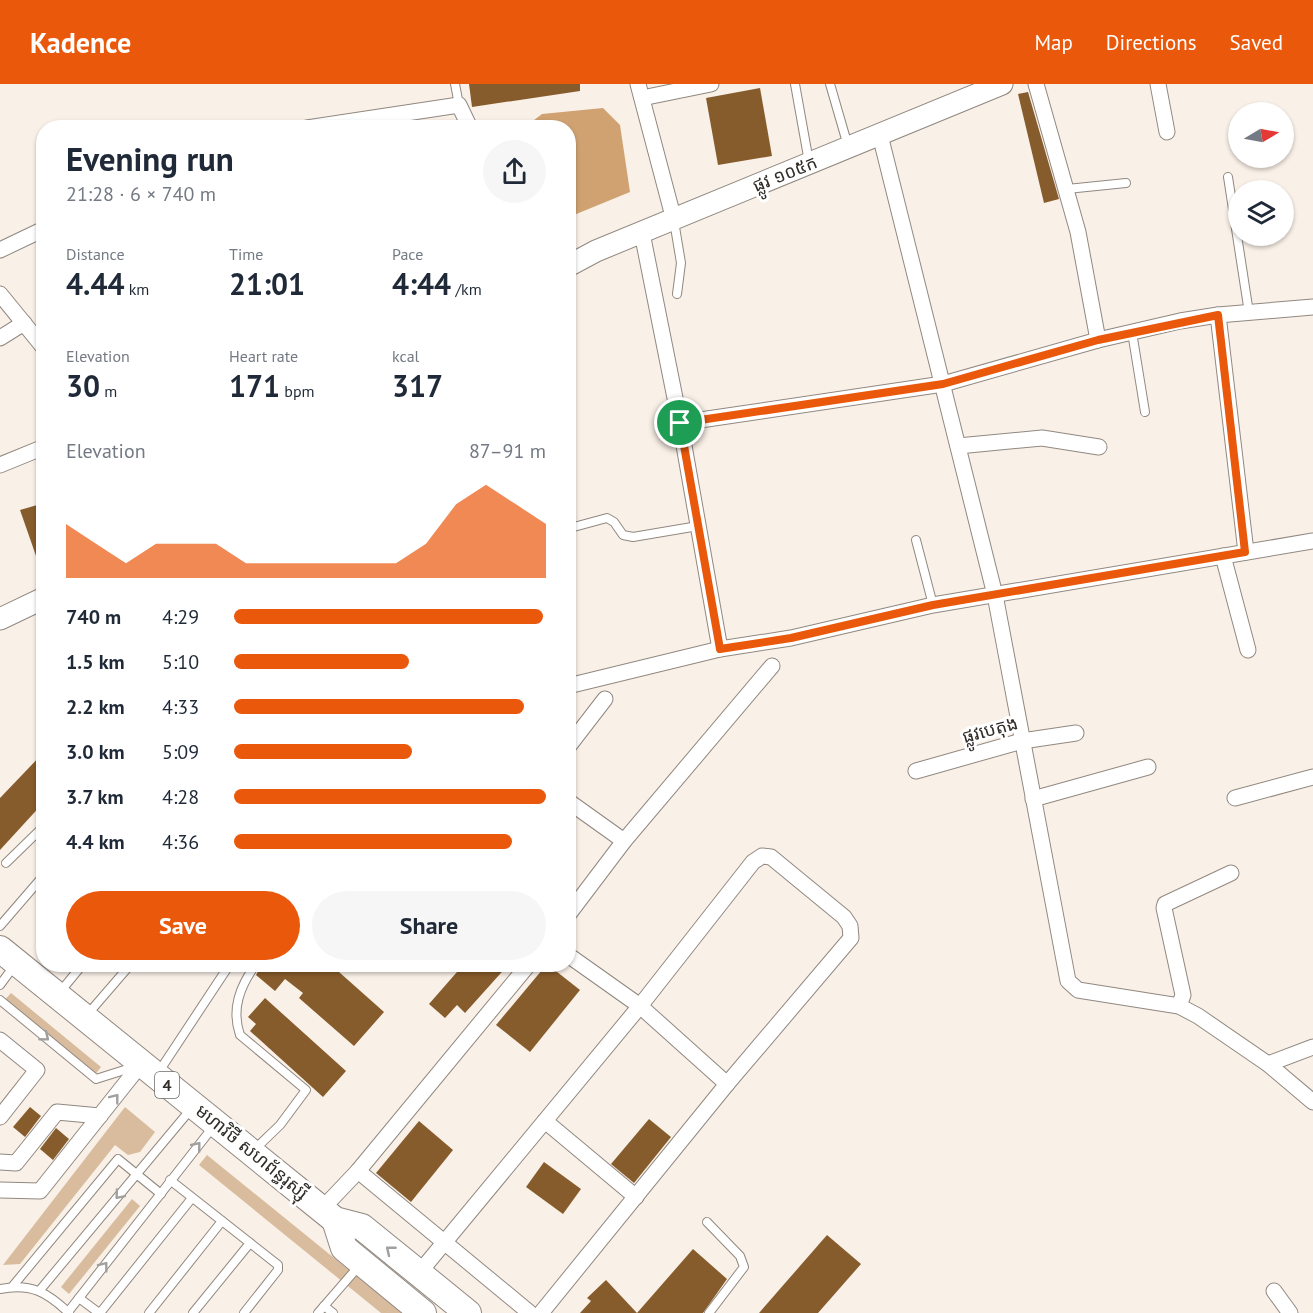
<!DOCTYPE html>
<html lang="en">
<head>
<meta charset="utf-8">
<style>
  :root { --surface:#fff; --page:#f6f6f7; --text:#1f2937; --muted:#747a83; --accent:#ea580c }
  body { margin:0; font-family:"PT Sans","Noto Sans Khmer",sans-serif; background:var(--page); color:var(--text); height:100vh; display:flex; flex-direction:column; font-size:22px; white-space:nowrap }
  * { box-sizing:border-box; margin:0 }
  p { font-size:20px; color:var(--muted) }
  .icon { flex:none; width:33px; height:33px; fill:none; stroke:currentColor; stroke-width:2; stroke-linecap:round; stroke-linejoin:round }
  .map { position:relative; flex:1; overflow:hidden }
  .sheet { position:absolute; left:36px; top:36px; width:540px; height:852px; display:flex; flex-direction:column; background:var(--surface); border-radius:24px; box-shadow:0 2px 4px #0004 }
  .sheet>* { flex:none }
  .needle { width:39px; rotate:80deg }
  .controls { position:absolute; left:1228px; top:18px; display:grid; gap:12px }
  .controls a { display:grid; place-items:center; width:66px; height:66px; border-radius:50%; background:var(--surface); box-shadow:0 2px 4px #0004; font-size:30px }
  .pin { position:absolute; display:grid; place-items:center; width:51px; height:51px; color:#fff; margin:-26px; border:3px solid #fff; border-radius:50%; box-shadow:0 2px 6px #0007 }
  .round { display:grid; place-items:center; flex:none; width:63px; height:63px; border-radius:32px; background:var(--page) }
  .head { display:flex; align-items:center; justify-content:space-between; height:102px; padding:0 30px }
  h1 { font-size:33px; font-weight:800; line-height:45px }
  .metrics { display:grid; grid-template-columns:repeat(3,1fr); gap:9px; height:102px; padding:6px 30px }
  .metrics div { display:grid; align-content:center }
  .metrics b { font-size:30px; font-weight:800 }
  .metrics small { font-size:16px; font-weight:400 }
  .metrics p { font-size:16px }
  .chart { height:168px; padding:12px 30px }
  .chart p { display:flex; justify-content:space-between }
  .chart svg { width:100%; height:108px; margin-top:6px; fill:var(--accent); opacity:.7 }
  .button { display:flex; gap:12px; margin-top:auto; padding:12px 30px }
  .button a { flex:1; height:69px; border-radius:36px; background:var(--accent); color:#fff; font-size:24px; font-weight:800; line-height:69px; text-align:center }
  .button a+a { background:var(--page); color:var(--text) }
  ul { padding:0 30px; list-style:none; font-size:20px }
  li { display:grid; grid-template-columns:96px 72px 1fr; align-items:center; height:45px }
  li i { height:15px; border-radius:8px; background:var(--accent) }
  header { display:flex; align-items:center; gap:36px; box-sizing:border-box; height:84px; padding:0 30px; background:var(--accent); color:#fff }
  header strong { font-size:28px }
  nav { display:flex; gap:33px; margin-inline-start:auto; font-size:21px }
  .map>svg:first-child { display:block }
  .green { fill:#d9bc9e }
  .water { fill:#d0a272 }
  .building { fill:#875c2c }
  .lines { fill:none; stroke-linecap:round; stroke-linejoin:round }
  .service-casing { stroke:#918880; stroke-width:10 }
  .minor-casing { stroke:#918880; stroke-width:17 }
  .secondary-casing { stroke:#918880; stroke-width:23 }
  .trunk-casing { stroke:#918880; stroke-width:28 }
  .service { stroke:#fff; stroke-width:8 }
  .minor { stroke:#fff; stroke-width:15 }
  .secondary { stroke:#fff; stroke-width:21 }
  .trunk { stroke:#fff; stroke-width:26 }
  .oneway { stroke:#a2a09f }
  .route-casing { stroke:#fff; stroke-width:12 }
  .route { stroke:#ea580c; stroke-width:8 }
  .labels { text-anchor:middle; stroke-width:6; stroke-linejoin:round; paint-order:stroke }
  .shield { fill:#fff; stroke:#6e6c69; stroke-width:1.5 }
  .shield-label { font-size:16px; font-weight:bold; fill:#302d29 }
  .street-label { font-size:18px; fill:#302d29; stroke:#fff }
</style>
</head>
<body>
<header>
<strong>Kadence</strong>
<nav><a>Map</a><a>Directions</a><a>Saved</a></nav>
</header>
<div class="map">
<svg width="1313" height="1229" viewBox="0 0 1313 1229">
  <rect width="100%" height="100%" fill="#f9f0e7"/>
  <g class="green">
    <path d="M11,909L101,983L94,992L3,918Z"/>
    <path d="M125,1023L155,1048L140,1068L128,1071L115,1061L20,1180L3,1181Z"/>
    <path d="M207,1071L402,1229H381L199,1081Z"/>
    <path d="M132,1115L140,1122L69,1210L61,1203Z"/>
  </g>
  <path class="water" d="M603,24L620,41L630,108L569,133L568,44L525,43L542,30Z"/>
  <g class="building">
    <path d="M469,0H580V7L472,23Z"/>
    <path d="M760,4L772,72L718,81L706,14Z"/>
    <path d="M1028,8L1059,115L1044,119L1018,10Z"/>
    <path d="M44,419V489H42L20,426Z"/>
    <path d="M44,668V718L0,766V714Z"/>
    <path d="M262,880H330L384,928L354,962L299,914L303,909L285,895L275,907L256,891Z"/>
    <path d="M464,880H509L465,929L457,921L445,934L429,920Z"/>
    <path d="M547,880L580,906L530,968L496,941Z"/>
    <path d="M265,914L346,987L323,1013L250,947L256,940L248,933Z"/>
    <path d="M30,1023L41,1032L25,1053L13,1043Z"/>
    <path d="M649,1035L671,1053L634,1099L611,1080Z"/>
    <path d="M419,1037L453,1066L411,1118L376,1089Z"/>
    <path d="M56,1044L69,1055L53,1076L40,1065Z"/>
    <path d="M544,1078L581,1105L563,1130L526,1103Z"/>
    <path d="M827,1151L861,1180L818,1229H759Z"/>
    <path d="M693,1165L727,1195L703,1229H580L591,1217L587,1214L606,1196L637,1229Z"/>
  </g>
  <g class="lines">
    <g class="service-casing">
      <g id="service">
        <path d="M455,0L459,21"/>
        <path d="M795,0L809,78"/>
        <path d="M830,0L848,62"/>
        <path d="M1228,93L1249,229"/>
        <path d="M1067,105L1126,99"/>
        <path d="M674,137L681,179L677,210"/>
        <path d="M1132,248L1145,328"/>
        <path d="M570,444L607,434L614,438L623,451L633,453L698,442"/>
        <path d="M916,456L933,521"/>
        <path d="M6,779L44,742"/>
        <path d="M0,842L44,791"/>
        <path d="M0,901L14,882"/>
        <path d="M60,908L83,880"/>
        <path d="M0,916L96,995L137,982"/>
        <path d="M87,931L131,880"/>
        <path d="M158,989L230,880"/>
        <path d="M254,1066L280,1041L306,1006L240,951C231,925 240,902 256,880"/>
        <path d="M170,1096L278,1181V1186L244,1229"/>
        <path d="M707,1138L740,1172L744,1183L709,1229"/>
        <path d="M12,1203L118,1075L161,1110"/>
        <path d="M0,1205C31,1199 47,1208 69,1229"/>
        <path d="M40,1206L191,1025"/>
        <path d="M79,1214L99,1229"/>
        <path d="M324,1222L333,1229"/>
        <path d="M68,1228L213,1043"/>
        <path d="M100,1229L192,1114"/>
        <path d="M149,1229L222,1137"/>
        <path d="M193,1229L250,1159"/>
        <path d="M318,1229L358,1183"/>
      </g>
    </g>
    <g class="minor-casing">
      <g id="minor">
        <path d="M638,0L674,136"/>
        <path d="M1036,0L1078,148L1098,256"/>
        <path d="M1158,0L1167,48"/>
        <path d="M642,14L711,0"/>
        <path d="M307,44L459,21L470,44"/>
        <path d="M880,51L995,511L1068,897L1078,906L1179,922L1198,932L1268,980L1313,1018"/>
        <path d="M642,149L680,339L720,565"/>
        <path d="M0,166L44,145"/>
        <path d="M0,210L44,264"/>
        <path d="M1218,231L1246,468"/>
        <path d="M0,254L24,239"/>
        <path d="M680,339L943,300L1098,256L1180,237L1218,231L1313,223"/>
        <path d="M958,362L1042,354L1099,363"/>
        <path d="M0,381L44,363"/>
        <path d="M1223,472L1248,566"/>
        <path d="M568,602L720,565L791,554L933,521L1313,457"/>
        <path d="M568,663L605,615"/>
        <path d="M916,687L1022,657L1076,649"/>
        <path d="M1235,714L1313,693"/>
        <path d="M1033,715L1148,683"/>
        <path d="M568,717L624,757"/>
        <path d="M568,831L624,757L772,582"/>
        <path d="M568,871L640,922L727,1000"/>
        <path d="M1179,922L1183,911L1164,824L1165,820L1231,789"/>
        <path d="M0,956L37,986L0,1033"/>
        <path d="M1268,980L1313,963"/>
        <path d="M545,1037L636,1113"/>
        <path d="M0,1078L16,1079L57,1028L100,1032"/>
        <path d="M358,1087L530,1229"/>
        <path d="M0,1106L40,1107L141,980"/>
        <path d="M322,1125L358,1087L529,880"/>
        <path d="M419,1189L640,922L753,778L762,772L771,773L844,833L850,842L851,854L727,1000L541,1229"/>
        <path d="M1274,1207L1290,1229"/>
      </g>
    </g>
    <g class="secondary-casing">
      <g id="secondary">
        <path d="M568,182L596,167L1002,0"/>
        <path d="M0,535L44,514"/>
      </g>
    </g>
    <g class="trunk-casing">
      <g id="trunk">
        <path d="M0,865L335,1136L362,1143L468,1229"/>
        <path d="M335,1136L344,1164L423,1229"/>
      </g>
    </g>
    <use href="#service" class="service"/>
    <use href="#minor" class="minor"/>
    <use href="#secondary" class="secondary"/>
    <use href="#trunk" class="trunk"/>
  </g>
  <defs><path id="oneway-chevron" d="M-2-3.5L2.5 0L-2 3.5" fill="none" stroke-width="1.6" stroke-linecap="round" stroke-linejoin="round" transform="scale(1.5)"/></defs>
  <g class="oneway">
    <use href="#oneway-chevron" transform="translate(45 953) rotate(39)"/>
    <use href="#oneway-chevron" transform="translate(115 1014) rotate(-52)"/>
    <use href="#oneway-chevron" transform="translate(197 1062) rotate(-51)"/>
    <use href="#oneway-chevron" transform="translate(119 1111) rotate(130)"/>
    <use href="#oneway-chevron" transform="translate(390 1166) rotate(-141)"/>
    <use href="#oneway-chevron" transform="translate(104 1182) rotate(-52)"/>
  </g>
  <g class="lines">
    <g class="route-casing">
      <path id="route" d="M1218,231L1245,468L933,521L791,554L720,565L680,339L943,300L1098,256Z"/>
    </g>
    <use href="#route" class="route"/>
  </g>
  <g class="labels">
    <rect class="shield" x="155" y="988" width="24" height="26" rx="4.5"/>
    <g class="shield-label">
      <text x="167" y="1007">4</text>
    </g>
    <g class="street-label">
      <text transform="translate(785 90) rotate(-22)" y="6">ផ្លូវ ១០៥ក</text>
      <text transform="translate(990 646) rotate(-15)" y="6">ផ្លូវបេតុង</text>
      <text transform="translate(252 1068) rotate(39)" y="6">មហាវិថី សហព័ន្ធរុស្ស៊ី</text>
    </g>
  </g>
</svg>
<div class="controls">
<a><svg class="needle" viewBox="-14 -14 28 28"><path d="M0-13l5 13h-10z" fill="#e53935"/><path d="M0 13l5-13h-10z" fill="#747a83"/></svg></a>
<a><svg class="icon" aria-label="layers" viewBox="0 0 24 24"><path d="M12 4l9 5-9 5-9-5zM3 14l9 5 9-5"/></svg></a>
</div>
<div class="pin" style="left:680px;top:339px;background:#1e9e55"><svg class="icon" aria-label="arrive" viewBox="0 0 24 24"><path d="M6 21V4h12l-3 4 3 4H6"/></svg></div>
<section class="sheet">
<div class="head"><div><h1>Evening run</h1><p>21:28 · 6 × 740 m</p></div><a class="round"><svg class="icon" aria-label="share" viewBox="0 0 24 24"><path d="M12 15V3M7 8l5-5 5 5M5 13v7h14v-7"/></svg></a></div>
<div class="metrics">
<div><p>Distance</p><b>4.44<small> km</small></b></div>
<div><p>Time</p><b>21:01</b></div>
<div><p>Pace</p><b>4:44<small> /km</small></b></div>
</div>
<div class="metrics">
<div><p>Elevation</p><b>30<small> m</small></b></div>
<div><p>Heart rate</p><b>171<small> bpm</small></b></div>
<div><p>kcal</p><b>317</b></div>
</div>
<div class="chart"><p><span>Elevation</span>87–91 m</p>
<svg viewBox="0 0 160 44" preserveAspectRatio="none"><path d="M0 44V22L10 30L20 38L30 30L40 30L50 30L60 38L70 38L80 38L90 38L100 38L110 38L120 30L130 14L140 6L150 14L160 22V44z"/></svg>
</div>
<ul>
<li><b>740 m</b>4:29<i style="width:99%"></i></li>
<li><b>1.5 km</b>5:10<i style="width:56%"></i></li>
<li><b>2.2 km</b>4:33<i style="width:93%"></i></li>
<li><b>3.0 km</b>5:09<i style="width:57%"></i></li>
<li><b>3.7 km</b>4:28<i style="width:100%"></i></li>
<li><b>4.4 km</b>4:36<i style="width:89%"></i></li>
</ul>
<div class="button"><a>Save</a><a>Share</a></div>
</section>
</div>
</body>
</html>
